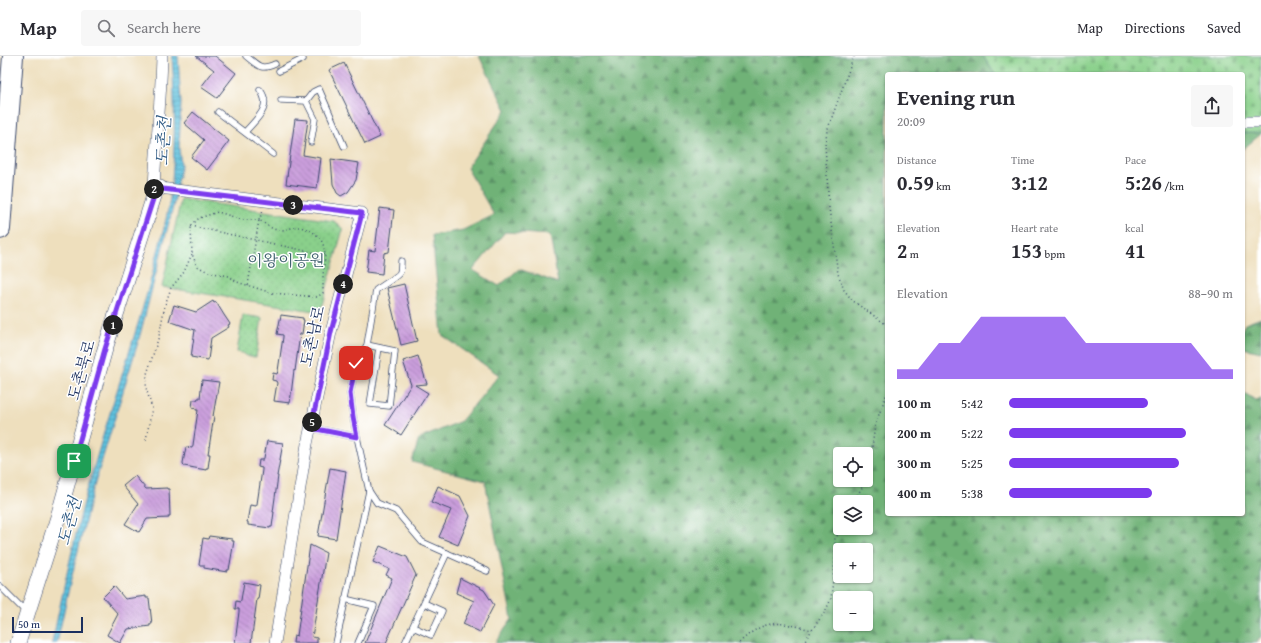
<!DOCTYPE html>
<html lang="en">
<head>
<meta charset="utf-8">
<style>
  :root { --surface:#fff; --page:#f7f7f7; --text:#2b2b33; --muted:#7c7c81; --line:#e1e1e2; --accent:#7c3aed }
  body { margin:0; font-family:"Gentium Book Plus","Noto Serif KR",serif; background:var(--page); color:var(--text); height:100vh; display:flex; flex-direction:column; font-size:15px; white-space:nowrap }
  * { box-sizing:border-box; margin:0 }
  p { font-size:13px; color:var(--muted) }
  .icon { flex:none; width:22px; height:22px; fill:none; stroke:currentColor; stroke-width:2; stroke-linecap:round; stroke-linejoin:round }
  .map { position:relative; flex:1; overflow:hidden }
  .panel { position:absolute; left:885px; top:16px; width:360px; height:444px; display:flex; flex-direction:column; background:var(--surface); border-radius:4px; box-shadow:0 1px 3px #0004 }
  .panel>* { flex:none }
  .controls { position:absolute; left:833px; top:391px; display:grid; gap:8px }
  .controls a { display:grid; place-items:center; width:40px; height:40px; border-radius:4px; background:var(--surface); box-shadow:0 1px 3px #0004; font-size:20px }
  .scale { position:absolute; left:12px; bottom:10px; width:71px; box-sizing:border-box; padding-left:4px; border:2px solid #1b2f5e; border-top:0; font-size:11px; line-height:14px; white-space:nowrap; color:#1b2f5e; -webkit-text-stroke:3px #fff; paint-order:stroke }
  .pin { position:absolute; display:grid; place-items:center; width:34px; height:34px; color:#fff; margin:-17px; border-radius:8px; box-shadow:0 2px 6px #0006 }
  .km { position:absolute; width:20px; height:20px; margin:-10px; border-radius:50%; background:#222; color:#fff; font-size:11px; line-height:20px; text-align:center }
  .round { display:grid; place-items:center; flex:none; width:42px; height:42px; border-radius:4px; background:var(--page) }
  .overview { display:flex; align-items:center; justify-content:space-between; height:68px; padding:0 12px }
  h1 { font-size:22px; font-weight:600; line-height:30px }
  .stats { display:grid; grid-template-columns:repeat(3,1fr); gap:6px; height:68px; padding:4px 12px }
  .stats div { display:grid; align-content:center }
  .stats b { font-size:20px; font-weight:600 }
  .stats small { font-size:11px; font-weight:400 }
  .stats p { font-size:11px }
  .chart { height:112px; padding:8px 12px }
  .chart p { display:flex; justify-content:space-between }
  .chart svg { width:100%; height:72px; margin-top:4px; fill:var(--accent); opacity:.7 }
  ul { padding:0 12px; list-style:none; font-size:13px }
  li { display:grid; grid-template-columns:64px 48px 1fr; align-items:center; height:30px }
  li i { height:10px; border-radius:5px; background:var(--accent) }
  header { display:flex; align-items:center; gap:24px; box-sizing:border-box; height:56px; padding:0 20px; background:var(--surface); border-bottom:1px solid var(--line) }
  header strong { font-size:19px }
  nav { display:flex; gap:22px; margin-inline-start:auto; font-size:14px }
  .search { width:280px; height:36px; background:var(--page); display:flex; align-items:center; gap:10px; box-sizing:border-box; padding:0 14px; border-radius:4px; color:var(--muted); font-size:15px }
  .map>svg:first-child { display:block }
  .forest { fill:url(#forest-firs); stroke:#45706a; fill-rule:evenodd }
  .cemetery { fill:url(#cemetery-stones); stroke:#528074 }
  .park { fill:url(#park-dots); stroke:#528074 }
  .water { fill:url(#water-rules); stroke:#3e789e }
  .building { fill:url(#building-back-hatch) }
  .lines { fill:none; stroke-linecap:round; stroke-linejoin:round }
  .lane-casing { stroke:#3b496c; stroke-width:7 }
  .street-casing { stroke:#3b496c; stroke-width:12 }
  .secondary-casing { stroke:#3b496c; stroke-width:16 }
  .highway-casing { stroke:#3b496c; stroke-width:22 }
  .path { stroke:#3b496c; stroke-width:1.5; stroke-dasharray:1 3; stroke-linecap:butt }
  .lane { stroke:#fff; stroke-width:5.5 }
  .street { stroke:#fff; stroke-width:11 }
  .secondary { stroke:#fff; stroke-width:15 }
  .highway { stroke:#fff; stroke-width:20 }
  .route-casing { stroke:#fff; stroke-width:8 }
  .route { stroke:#7c3aed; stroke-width:5 }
  .labels { text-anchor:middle; stroke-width:3; stroke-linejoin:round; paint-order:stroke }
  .park-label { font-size:16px; fill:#3c5f6c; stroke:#fff }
  .street-label { font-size:16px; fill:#1b2f5e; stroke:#fff }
  .water-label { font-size:17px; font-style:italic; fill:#305b84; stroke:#fff }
</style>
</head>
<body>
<header>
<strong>Map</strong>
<div class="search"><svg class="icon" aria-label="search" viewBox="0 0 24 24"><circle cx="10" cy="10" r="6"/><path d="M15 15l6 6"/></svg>Search here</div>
<nav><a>Map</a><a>Directions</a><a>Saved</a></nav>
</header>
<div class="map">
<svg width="1261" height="587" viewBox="0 0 1261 587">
  <defs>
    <pattern id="forest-firs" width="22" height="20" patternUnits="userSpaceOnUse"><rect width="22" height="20" fill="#6fb277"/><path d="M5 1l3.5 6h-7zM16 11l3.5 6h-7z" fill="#5a9165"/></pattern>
    <pattern id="cemetery-stones" width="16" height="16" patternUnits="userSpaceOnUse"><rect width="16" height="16" fill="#8ad08b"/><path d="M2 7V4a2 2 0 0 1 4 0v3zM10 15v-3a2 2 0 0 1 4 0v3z" fill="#76b37a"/></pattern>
    <pattern id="park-dots" width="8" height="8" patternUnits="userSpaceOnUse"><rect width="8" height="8" fill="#8ad08b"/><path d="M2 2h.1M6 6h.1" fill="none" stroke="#76b37a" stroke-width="1.8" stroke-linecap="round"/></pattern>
    <pattern id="water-rules" width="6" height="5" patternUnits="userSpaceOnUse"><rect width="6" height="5" fill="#60c2de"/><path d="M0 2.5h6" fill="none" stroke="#4e9eb7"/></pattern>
    <pattern id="building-back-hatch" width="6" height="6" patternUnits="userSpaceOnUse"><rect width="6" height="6" fill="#ca9edc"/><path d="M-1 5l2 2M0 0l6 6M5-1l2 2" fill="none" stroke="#a381b6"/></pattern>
  </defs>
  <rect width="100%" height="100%" fill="#fff"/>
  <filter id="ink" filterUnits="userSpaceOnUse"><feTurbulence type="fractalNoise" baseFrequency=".025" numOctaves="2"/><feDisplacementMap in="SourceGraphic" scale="8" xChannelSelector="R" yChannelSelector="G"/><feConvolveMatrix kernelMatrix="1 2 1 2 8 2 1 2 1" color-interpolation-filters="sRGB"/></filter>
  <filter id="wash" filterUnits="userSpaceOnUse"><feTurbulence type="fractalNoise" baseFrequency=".012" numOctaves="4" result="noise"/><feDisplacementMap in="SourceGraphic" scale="16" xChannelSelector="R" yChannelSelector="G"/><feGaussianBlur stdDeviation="0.9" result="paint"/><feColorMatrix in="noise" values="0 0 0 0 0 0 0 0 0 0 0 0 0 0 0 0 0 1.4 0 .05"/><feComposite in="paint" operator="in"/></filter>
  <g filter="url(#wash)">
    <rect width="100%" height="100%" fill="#eedfbd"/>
    <g class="forest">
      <path d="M479,0H983L995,18H887V458H1243V336L1255,344L1261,342V581L1256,587H495L512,563L485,425L412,406L419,383L461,365L499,319L442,279L432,179L463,174L494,159L467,112L506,54ZM505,176L550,179L558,227L519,213L499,230L473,214ZM840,398H866V424H840ZM840,446H866V472H840ZM840,494H866V520H840ZM840,542H866V568H840Z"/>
      <path d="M1243,77H1261V78L1243,93Z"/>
      <path d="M1261,262V296L1243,292V272L1245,268Z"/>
    </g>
    <path class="cemetery" d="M983,0H1261V77H1243V18H995Z"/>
    <g class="park">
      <path d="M181,143L334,165L343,173L320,256L162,231Z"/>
      <path d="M243,259L262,262L256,301L247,300L243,297L237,296Z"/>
    </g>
    <path class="water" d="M172,0H178L181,47L179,92L181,109L174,147L139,283L92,437L69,532L57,587H52C65,527 77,466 95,407C113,344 135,282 152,219C158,194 166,168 170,142C176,96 175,46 172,0Z"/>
    <g id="blocks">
      <g class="building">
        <path d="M196,0H215L236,17L217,42L201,31L214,14Z"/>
        <path d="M344,7L380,81L365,88L329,14Z"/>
        <path d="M193,56L229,85L207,114L191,101L204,84L184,67Z"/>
        <path d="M295,63L308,64L303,99L321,102L317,132L286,128Z"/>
        <path d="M331,103L359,107L356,124L348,136L341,140L337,137L333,128Z"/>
        <path d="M380,152L394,154L389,196L384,197L382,218L366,216L369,194L375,195Z"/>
        <path d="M404,228L417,285L401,289L387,232Z"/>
        <path d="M213,245L214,247L216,246L224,259L230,268L228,269L229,271L211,282L208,304L191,301L195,274L169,265L174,249L196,256Z"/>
        <path d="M281,259L303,262V264H304L302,278H300L295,315L294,314L290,347L274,345L277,327L276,325L272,324L273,317L277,318L278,315L283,281V279L277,278Z"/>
        <path d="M418,300L427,328L415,329L428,337L401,379L385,369L411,329L403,305Z"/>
        <path d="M202,324L219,326L213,360H214L208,398H210L208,412H206V414L184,410L183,407L186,391L192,392L193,389L198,354H196V352L192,351L193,344H197L198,342H200Z"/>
        <path d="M267,385L283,387L277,420H278L273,456H274L272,471H270V472L248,469V466H247L250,449L256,450L257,448L262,414V412L258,411L259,404H263L264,402Z"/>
        <path d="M330,412L346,415L336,483L318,480Z"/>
        <path d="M135,420L146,433L167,432V433H169L170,460H168L169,462L147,463L139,476L125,468L138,448L123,430Z"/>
        <path d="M438,430L460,440L470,460L458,489L439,481L451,454L431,446Z"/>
        <path d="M209,480L232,483V485H234L229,514H227V516L204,512V509H199L203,482L208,483Z"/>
        <path d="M310,489L326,497L312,581L317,582V587H293L294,579L297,580Z"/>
        <path d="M380,490L407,501L416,519L386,587H365L392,522L386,519L389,513L373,506Z"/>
        <path d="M460,522L484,534L494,549L480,576L463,568L474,545L456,537Z"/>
        <path d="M244,526L260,529L258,543H257L251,587H235L239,556V553H235L236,545L240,546L241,544Z"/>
        <path d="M114,530L125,543L146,540V542H149L152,568H150V570L128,573L120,587L107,579L118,558L103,541Z"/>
      </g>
    </g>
  </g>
  <g filter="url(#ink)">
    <use href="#blocks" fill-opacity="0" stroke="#3b496c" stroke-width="1"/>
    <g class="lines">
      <g class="lane-casing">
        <g id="lane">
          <path d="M246,0C258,9 260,15 275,8"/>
          <path d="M279,15L303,3L301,0"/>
          <path d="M281,44L306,45L315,63L311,86"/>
          <path d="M306,45L313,36L319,33L344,90"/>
          <path d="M218,56L273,98"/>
          <path d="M245,76C256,63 273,51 260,34"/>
          <path d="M367,289L395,295L389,350L370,348L379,292"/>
          <path d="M311,372L357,381L353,361L350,337L356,307L367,289L376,234C381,230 399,220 400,216C401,213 401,208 401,205"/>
          <path d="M369,435L377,447L396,455L422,486L487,515"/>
          <path d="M0,530L26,556"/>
          <path d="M345,543L374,550L358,587"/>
          <path d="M413,571L431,579L442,555L424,547"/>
          <path d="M336,587L369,435L357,381"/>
          <path d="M405,587L447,497"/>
        </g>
      </g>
      <g class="street-casing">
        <g id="street">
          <path d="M1243,66H1261"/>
          <path d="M154,132C156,88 161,44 162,0"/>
          <path d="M160,132L362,157L331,276L307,388L275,587"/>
        </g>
      </g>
      <g class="secondary-casing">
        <path id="secondary" d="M18,587L58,461L105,293L154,140V132H160"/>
      </g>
      <g class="highway-casing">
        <path id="highway" d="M0,173L13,0"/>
      </g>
      <g class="path">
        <path d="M854,0L827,75L825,89L829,152L838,218L844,234L853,245L887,269"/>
        <path d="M191,170L325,199"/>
        <path d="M248,229L259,164C266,168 273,175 281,174C287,174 292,171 297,171C301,171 308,173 311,175C329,185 325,202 323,219C323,225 323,231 323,237L317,241L272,237L237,226L229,220L208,216L197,210L192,198L191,170L199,162L218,156L243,164H259L263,155"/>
        <path d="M146,384L152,352L146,332L147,318L159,280L165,249L171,232L184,216L192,198"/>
        <path d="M853,446L868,422L875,369L887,337"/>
        <path d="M739,587C766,561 779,566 812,574"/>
        <path d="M803,587L826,554L831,543L835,504V483L842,472"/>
      </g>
      <use href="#lane" class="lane"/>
      <use href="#street" class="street"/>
      <use href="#secondary" class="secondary"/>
      <use href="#highway" class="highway"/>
    </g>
  </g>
  <g class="lines" filter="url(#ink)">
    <g class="route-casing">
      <path id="route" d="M74,405L105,293L154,140V132L362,157L331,276L311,372L357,381L353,361L350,337L356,307"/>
    </g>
    <use href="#route" class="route"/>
  </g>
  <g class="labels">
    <g class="park-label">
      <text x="286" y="210">이왕이공원</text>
    </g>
    <g class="street-label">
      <text transform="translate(312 280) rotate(-77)" y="6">도촌남로</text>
      <text transform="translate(81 314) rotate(-74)" y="6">도촌북로</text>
    </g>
    <g class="water-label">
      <text transform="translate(163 85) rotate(-87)" y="6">도촌천</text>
      <text transform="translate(69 465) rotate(-75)" y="6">도촌천</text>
    </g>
  </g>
</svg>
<div class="controls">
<a><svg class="icon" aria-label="locate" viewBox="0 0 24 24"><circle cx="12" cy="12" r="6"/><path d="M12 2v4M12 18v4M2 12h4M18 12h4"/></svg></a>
<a><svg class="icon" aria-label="layers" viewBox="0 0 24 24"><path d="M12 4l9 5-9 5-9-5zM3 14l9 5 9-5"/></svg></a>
<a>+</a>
<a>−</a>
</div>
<div class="scale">50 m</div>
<div class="pin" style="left:74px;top:405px;background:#1e9e55"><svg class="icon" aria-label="arrive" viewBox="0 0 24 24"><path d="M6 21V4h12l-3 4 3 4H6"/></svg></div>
<div class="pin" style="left:356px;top:307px;background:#d93025"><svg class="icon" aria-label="check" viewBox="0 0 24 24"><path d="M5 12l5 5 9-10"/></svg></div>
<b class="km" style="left:113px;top:269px">1</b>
<b class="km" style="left:154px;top:133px">2</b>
<b class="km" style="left:293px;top:149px">3</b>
<b class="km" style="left:343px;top:228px">4</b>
<b class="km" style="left:312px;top:366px">5</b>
<section class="panel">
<div class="overview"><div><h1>Evening run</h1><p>20:09</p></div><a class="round"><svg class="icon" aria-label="share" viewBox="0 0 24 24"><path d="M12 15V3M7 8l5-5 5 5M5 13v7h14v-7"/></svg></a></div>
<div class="stats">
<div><p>Distance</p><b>0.59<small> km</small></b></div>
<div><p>Time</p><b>3:12</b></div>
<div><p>Pace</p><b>5:26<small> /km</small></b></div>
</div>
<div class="stats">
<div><p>Elevation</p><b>2<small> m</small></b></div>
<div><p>Heart rate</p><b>153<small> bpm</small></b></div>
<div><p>kcal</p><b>41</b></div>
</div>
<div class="chart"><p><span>Elevation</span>88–90 m</p>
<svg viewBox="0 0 160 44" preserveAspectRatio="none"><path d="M0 44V38L10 38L20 22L30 22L40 6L50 6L60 6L70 6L80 6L90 22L100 22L110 22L120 22L130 22L140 22L150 38L160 38V44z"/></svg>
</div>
<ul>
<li><b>100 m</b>5:42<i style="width:62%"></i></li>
<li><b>200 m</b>5:22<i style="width:79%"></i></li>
<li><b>300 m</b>5:25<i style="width:76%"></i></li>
<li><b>400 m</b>5:38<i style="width:64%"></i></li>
</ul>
</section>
</div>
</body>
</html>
